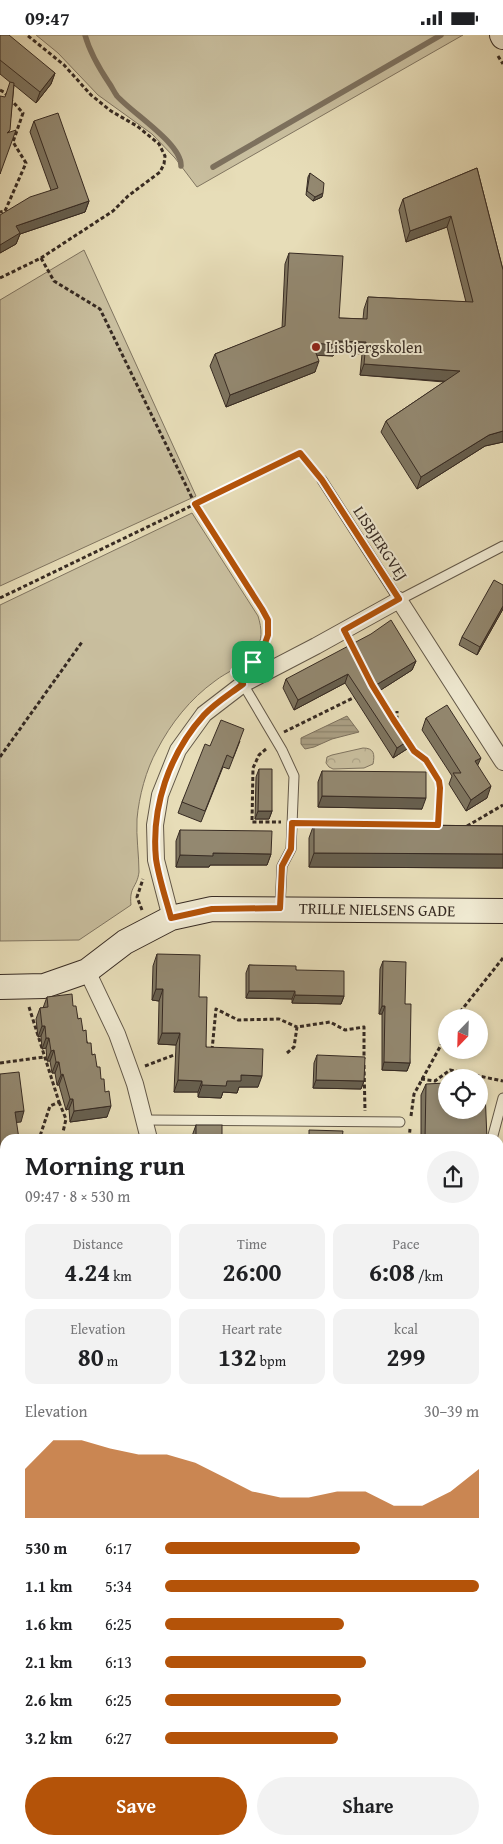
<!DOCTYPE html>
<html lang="en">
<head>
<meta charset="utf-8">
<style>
  :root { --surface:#fff; --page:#f2f2f2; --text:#202124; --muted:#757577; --accent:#b45309 }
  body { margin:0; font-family:"Gentium Book Plus",serif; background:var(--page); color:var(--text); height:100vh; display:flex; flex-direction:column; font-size:19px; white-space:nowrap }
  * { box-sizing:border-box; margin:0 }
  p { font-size:16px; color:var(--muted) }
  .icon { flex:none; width:28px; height:28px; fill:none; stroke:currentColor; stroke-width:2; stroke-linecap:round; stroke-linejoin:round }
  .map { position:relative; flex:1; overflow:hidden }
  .sheet { position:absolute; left:0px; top:1099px; width:504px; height:711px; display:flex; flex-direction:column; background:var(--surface); border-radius:15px 15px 0 0; box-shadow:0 2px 8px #0003 }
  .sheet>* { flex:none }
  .needle { width:32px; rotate:203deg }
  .controls { position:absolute; left:438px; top:974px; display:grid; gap:10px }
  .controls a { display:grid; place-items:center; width:50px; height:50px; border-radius:50%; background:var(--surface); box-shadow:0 2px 8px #0003; font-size:25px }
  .pin { position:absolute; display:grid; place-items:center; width:42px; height:42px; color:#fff; margin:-21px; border-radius:10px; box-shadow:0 2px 8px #0006 }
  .round { display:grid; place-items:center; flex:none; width:52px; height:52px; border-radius:26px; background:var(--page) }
  .head { display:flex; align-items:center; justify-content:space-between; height:85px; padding:0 25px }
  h1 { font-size:28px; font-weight:800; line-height:38px }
  .metrics { display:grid; grid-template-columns:repeat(3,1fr); gap:8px; height:85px; padding:5px 25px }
  .metrics div { display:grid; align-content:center; border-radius:12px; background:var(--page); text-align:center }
  .metrics b { font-size:25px; font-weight:800 }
  .metrics small { font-size:14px; font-weight:400 }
  .metrics p { font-size:14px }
  .chart { height:140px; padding:10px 25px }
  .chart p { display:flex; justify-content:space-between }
  .chart svg { width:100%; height:90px; margin-top:5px; fill:var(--accent); opacity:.7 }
  .button { display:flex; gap:10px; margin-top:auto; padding:10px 25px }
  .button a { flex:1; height:58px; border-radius:30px; background:var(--accent); color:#fff; font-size:20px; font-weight:800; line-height:58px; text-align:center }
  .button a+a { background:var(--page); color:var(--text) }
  ul { padding:0 25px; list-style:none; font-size:16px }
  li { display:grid; grid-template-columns:80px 60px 1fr; align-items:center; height:38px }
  li i { height:12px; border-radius:6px; background:var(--accent) }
  .status { display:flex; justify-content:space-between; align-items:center; height:35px; padding:0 25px; background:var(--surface); direction:ltr }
  .status svg { height:14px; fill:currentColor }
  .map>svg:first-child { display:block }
  .grass { fill:#c9bf9f; stroke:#807561 }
  .forest { fill:url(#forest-crowns); stroke:#807561 }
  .water { fill:url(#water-rules); stroke:#7d715e }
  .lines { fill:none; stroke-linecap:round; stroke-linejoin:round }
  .stream { stroke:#7d715e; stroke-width:5.5 }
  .lane-casing { stroke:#635848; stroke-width:11 }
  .street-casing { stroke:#635848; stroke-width:18 }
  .secondary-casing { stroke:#372b23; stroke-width:26 }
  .path { stroke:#372b23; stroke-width:3; stroke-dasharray:4 2.5; stroke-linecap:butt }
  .lane { stroke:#efe9d1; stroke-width:9 }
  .street { stroke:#efe9d1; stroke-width:16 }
  .secondary { stroke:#efe9d1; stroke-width:24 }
  .wall { fill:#7e7560; stroke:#372b23 }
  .shaded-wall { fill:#675f4e; stroke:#372b23 }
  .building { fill:#938870; stroke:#372b23 }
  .route-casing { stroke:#fff; stroke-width:10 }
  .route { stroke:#b45309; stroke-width:6 }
  .poi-dot { fill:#8f2418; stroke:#efe9d1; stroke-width:2 }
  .labels { text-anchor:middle; stroke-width:4; stroke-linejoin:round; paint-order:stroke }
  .poi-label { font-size:16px; fill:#372b23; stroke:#efe9d1; text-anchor:start }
  .street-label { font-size:16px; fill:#372b23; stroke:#efe9d1 }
</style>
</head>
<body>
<div class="status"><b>09:47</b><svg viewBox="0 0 49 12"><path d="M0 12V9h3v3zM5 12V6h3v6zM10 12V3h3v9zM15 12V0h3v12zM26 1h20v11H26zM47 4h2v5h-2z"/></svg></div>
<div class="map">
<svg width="503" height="1809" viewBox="0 0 503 1809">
  <defs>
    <pattern id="forest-crowns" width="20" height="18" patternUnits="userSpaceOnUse" patternTransform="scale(1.25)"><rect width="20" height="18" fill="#c9bf9f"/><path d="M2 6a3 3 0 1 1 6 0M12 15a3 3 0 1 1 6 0" fill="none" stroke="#ada489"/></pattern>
    <pattern id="water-rules" width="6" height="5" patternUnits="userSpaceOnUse" patternTransform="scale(1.25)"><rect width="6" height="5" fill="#aba085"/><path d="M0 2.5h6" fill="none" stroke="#8c836c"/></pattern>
  </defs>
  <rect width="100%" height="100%" fill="#e7ddb8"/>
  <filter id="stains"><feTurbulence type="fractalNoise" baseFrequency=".004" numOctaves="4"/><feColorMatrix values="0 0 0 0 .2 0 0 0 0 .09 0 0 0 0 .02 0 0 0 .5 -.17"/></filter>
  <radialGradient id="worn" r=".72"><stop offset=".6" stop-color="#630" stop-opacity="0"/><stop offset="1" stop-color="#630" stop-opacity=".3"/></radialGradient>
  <g class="grass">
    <path d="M36,0H463L197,152L175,123L152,99L98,60L58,18Z"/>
    <path d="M84,215L196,461L0,551V265Z"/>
    <path d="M192,478L258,581C262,594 263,605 255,617C248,629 226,637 215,646C190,664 171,688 157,715C146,735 139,761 137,784C136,802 139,820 139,837C137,853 129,851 131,870L79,905L0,906V570Z"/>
    <path d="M0,1172L5,1173V1443L0,1441Z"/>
    <path d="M499,1313L503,1315V1630L499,1628Z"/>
  </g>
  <path class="forest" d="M363,713C374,713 375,719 373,729L364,733L333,734L329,732L326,728L327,722L332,720Z"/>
  <path class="water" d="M347,681L359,697L332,704L314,712L305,714L301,709V703Z"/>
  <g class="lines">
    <g class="stream">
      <path d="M85,0C90,18 99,33 109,48C112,52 114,57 117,61C132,78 182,109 181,131"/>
      <path d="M213,132L441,0"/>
    </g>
    <g class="lane-casing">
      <g id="lane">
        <path d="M322,445L399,565L503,511"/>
        <path d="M243,649L282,715L294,741L291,814L282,831L280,873"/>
        <path d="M145,1085L400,1087"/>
        <path d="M492,1104L503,1063"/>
        <path d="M499,1118L503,1119"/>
      </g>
    </g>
    <g class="street-casing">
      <g id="street">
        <path d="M171,883L156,825L155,790L160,760L178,715L204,679L243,649L316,611L399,565L503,727"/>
        <path d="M87,936L117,999L135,1049L149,1104"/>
      </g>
    </g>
    <g class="secondary-casing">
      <g id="secondary">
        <path d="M502,0L503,2"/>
        <path d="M0,952L44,951L87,936L125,907L171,883L212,874L503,876"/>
        <path d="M0,1478L5,1480"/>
        <path d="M499,1661L503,1664"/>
      </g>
    </g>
    <g class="path">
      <path d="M498,21L503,29"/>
      <path d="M0,55L4,57L23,78L13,107L26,128L5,176L0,177"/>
      <path d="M41,223L54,246L100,274L195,469L262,574C272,593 268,605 256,623"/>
      <path d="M0,243L41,223L113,176L128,161L160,137L164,129L165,121L159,109L137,91L111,76L91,60L64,30L27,0"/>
      <path d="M0,563L301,418L315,436"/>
      <path d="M395,684L397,682V676"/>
      <path d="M284,697L357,661"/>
      <path d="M407,706C414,716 419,718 426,726C445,746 440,765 438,790"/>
      <path d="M266,714L259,720L253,733L252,787H281"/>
      <path d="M0,722L82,607"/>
      <path d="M305,788L443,790"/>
      <path d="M467,791L503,770"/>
      <path d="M142,875L137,862L143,844"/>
      <path d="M29,972L59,1067L50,1071L39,1104"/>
      <path d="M456,982L503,923"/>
      <path d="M212,1015L216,974L238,985L279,984L297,992"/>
      <path d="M287,1018L294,1012L297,992L330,987L345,995L364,992V1024"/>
      <path d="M0,1028L44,1022"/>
      <path d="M364,1030L365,1076"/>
      <path d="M145,1031L174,1020H179"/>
      <path d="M421,1044L435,1046L450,1035L503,1046"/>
      <path d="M59,1067L66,1084L63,1097"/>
      <path d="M411,1081L414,1059L446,1001"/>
      <path d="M409,1104L410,1094"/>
      <path d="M0,1166L5,1167"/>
    </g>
    <use href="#lane" class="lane"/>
    <use href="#street" class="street"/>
    <use href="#secondary" class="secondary"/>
  </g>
  <g class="wall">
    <path d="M0,0L55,38L51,49L36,68L14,50L9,98L0,139L11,48L0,39Z"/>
    <path d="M34,86L89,166L85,177L20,199L16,209L0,218L51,155L30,97Z"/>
    <path d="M477,133L503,235V407L485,411L417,454L381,397L386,386L444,347L360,340L362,319L335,317L333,321L317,320L315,337L226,372L210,331L215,319L282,293L285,229L289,218L339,283L363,284L364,274L368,262L466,267L447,192L406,207L399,175L403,164Z"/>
    <path d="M310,138L322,162L313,166L306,160L308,142Z"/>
    <path d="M503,550V574L477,620L459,610L462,602Z"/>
    <path d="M416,626L412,635L379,656L411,704L407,714L393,723L345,648L294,675L283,653L286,644Z"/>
    <path d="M426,683L487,763L466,776L449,749L452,741L422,695Z"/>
    <path d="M240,706L229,734L223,732L201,787L178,778L182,767L210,711Z"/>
    <path d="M259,734L272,776L269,784H255L256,742Z"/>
    <path d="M322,736L422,774L318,772V747Z"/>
    <path d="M314,789L503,791V833L309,832V803Z"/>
    <path d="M180,795L271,819L267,830H210L209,832H176V806Z"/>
    <path d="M157,919L199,962L206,1012L258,1052H239L237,1058L223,1057L221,1063L198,1062V1057H174L176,1010L158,1009L159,966L152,965L153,931Z"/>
    <path d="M383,926L405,969L410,1028L407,1036L382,1035V979H379L380,934Z"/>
    <path d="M249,930L296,935L344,961L341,969L292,968V964L246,963V938Z"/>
    <path d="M47,962L73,971L97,1032L107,1082L70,1087L69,1074L66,1075L59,1050H57L55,1038H52L50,1026H47L46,1013L42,1014L41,1001L38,1002L36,984L40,973H43Z"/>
    <path d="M317,1020L364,1046L361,1054L313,1053L314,1028Z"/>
    <path d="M426,1049L446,1075L487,1104H421V1060Z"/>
    <path d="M196,1090L222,1104H192V1101Z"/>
    <path d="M503,1143V1197L502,1200H499Z"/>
    <path d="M499,1254L503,1255V1294L499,1293Z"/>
  </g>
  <g class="shaded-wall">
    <path d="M55,38L51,49L36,68L40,57Z"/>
    <path d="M323,158L322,162L313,166L315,162Z"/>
    <path d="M89,166L85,177L20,199L16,209L0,218V210L16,191Z"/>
    <path d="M451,181L447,192L406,207L410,196Z"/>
    <path d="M337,306L366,307L362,319L335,317L333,321L308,320L312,308Z"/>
    <path d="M319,326L315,337L226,372L230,360Z"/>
    <path d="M364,329L460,336L456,347L360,340Z"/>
    <path d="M503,396V407L485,411L417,454L421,442L489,400Z"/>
    <path d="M503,571V574L477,620L480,612Z"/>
    <path d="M416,626L412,635L373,660L376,650Z"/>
    <path d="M348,639L345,648L294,675L298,665Z"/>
    <path d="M411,704L407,714L393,723L397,713Z"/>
    <path d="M481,723L476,734L475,726Z"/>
    <path d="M491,751L487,763L466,776L471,765Z"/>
    <path d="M322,761L426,763L422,774L318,772Z"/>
    <path d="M258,776H272L269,784H255Z"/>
    <path d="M213,818L271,819L267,830H210L209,832H176L180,820Z"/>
    <path d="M314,818L503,819V833L309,832Z"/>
    <path d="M156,954H163L159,966L152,965Z"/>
    <path d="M249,956H295L292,964L246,963Z"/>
    <path d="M295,960L344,961L341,969L292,968Z"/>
    <path d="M382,971H385L382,979H379Z"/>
    <path d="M42,991H45L41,1001L38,1002Z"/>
    <path d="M162,998H180L176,1010L158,1009Z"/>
    <path d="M46,1003H49L46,1013L42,1014Z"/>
    <path d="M54,1015L50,1026H47L51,1016Z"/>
    <path d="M56,1027H59L55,1038H52Z"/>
    <path d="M384,1027L410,1028L407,1036L382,1035Z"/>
    <path d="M63,1039L59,1050H57L61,1040Z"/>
    <path d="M241,1040L262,1041L258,1052H239L237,1058L223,1057L221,1063L198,1062L202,1050Z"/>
    <path d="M178,1045L202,1046L198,1057H174Z"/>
    <path d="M316,1045L364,1046L361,1054L313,1053Z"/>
    <path d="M70,1064H73L69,1074L66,1075Z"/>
    <path d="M111,1071L107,1082L70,1087L74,1076Z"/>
    <path d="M24,1076L21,1087L11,1088L15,1077Z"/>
    <rect x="0" y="1135" width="5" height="11"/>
  </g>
  <g class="building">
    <path d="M0,0H9L55,38L40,57L0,25Z"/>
    <path d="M10,47L14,48L10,95L7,98L16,95L0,139V61L5,62Z"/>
    <path d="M58,78L89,166L16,191L20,198L0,210V180L30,162L58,153L34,86Z"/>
    <path d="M477,133L503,235V396L489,400L421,442L386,386L460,336L364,329L366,307L337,306V310L312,308L319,326L230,360L215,319L285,291L289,218L343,221L339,283L367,284L368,262L473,267L451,181L410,196L403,164Z"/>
    <path d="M310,138L324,148L323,158L315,162L307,156Z"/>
    <path d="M494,545L503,550V571L480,612L462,602Z"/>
    <path d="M391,585L416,626L376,650L411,704L397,713L348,639L298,665L286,644L371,599Z"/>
    <path d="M447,670L481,723L475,726L491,751L471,765L453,738H461L426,683Z"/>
    <path d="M221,685L244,694L233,723L227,720L205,776L182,767L205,709L210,711Z"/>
    <path d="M259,734H272V776H258Z"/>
    <path d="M322,736L426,737V763L322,761Z"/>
    <path d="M314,789L503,791V819L314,818Z"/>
    <path d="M180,795L272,796L271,819L213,818V821L180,820Z"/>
    <path d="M157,919L200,920L199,962H207L206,1012L263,1014L262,1041L241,1040V1046H227L226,1051L202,1050V1046L178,1045L180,998H162L163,954H156Z"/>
    <path d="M383,926L406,927L405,969H411L410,1028L384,1027L385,971H382Z"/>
    <path d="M249,930L296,931V935L344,936V961L295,960V956H249Z"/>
    <path d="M72,959L73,971H76L78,984L81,983L83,996L86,995L87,1008H91L92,1020L95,1019L97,1032H100L101,1044H104L105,1057L109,1056L111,1071L74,1076L73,1064H70L63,1039L61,1040L59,1027H56L54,1015L51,1016L49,1003H46L45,991H42L40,973L48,972L47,962Z"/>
    <path d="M317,1020L365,1022L364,1046L316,1045Z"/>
    <path d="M19,1037L24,1076L15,1077L19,1104H5V1135H0V1039Z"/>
    <path d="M446,1048V1075H479V1056H485L487,1104H425L426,1049Z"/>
    <rect x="196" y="1090" width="26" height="14"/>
    <path d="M309,1095L343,1096L342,1104H278V1100L309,1101Z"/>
    <path d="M499,1141L503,1143V1188L499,1201Z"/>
    <path d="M499,1254L503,1255V1282L499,1280Z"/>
  </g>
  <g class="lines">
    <g class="route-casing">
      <path id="route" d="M300,418L322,445L399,564L344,595L372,650L393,684L414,716L426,725L439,746L440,753L438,790L292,788L291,814L282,831L280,873L212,874L171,883C166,864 159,844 156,824C151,772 169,719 204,680C215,668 230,659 243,649L235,637L253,627L264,611L268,600V585L262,574L195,469Z"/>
    </g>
    <use href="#route" class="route"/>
  </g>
  <circle class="poi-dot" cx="316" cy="312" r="5"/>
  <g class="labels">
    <g class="poi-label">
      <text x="326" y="318">Lisbjergskolen</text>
    </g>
    <g class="street-label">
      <text transform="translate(381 508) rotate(57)" y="6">LISBJERGVEJ</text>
      <text transform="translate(377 874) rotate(1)" y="6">TRILLE NIELSENS GADE</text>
    </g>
  </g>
  <rect width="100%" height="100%" filter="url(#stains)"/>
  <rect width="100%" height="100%" fill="url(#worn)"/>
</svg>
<div class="controls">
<a><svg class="needle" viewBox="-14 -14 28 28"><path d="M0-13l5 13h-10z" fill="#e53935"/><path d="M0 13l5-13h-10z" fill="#757577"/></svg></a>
<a><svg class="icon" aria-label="locate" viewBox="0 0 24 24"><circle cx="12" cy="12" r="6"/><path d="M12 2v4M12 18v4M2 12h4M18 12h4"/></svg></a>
</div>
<div class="pin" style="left:253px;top:627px;background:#1e9e55"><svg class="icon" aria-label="arrive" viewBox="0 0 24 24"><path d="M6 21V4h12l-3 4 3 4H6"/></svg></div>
<section class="sheet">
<div class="head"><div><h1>Morning run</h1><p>09:47 · 8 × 530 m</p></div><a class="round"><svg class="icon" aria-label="share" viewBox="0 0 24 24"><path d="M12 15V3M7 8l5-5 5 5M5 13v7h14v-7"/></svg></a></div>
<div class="metrics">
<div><p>Distance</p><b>4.24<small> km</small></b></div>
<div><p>Time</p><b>26:00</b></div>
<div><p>Pace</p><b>6:08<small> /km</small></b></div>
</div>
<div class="metrics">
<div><p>Elevation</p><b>80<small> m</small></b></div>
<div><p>Heart rate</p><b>132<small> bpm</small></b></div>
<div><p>kcal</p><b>299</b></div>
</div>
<div class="chart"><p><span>Elevation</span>30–39 m</p>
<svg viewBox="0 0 160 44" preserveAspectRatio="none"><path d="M0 44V20L10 6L20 6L30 10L40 13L50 13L60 17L70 24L80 31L90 34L100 34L110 31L120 31L130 38L140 38L150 31L160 20V44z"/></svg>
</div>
<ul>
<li><b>530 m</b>6:17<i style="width:62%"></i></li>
<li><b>1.1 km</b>5:34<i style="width:100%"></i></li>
<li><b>1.6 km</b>6:25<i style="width:57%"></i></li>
<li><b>2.1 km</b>6:13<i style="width:64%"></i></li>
<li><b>2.6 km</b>6:25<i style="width:56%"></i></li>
<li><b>3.2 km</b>6:27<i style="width:55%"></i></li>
</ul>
<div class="button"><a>Save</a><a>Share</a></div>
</section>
</div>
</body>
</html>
